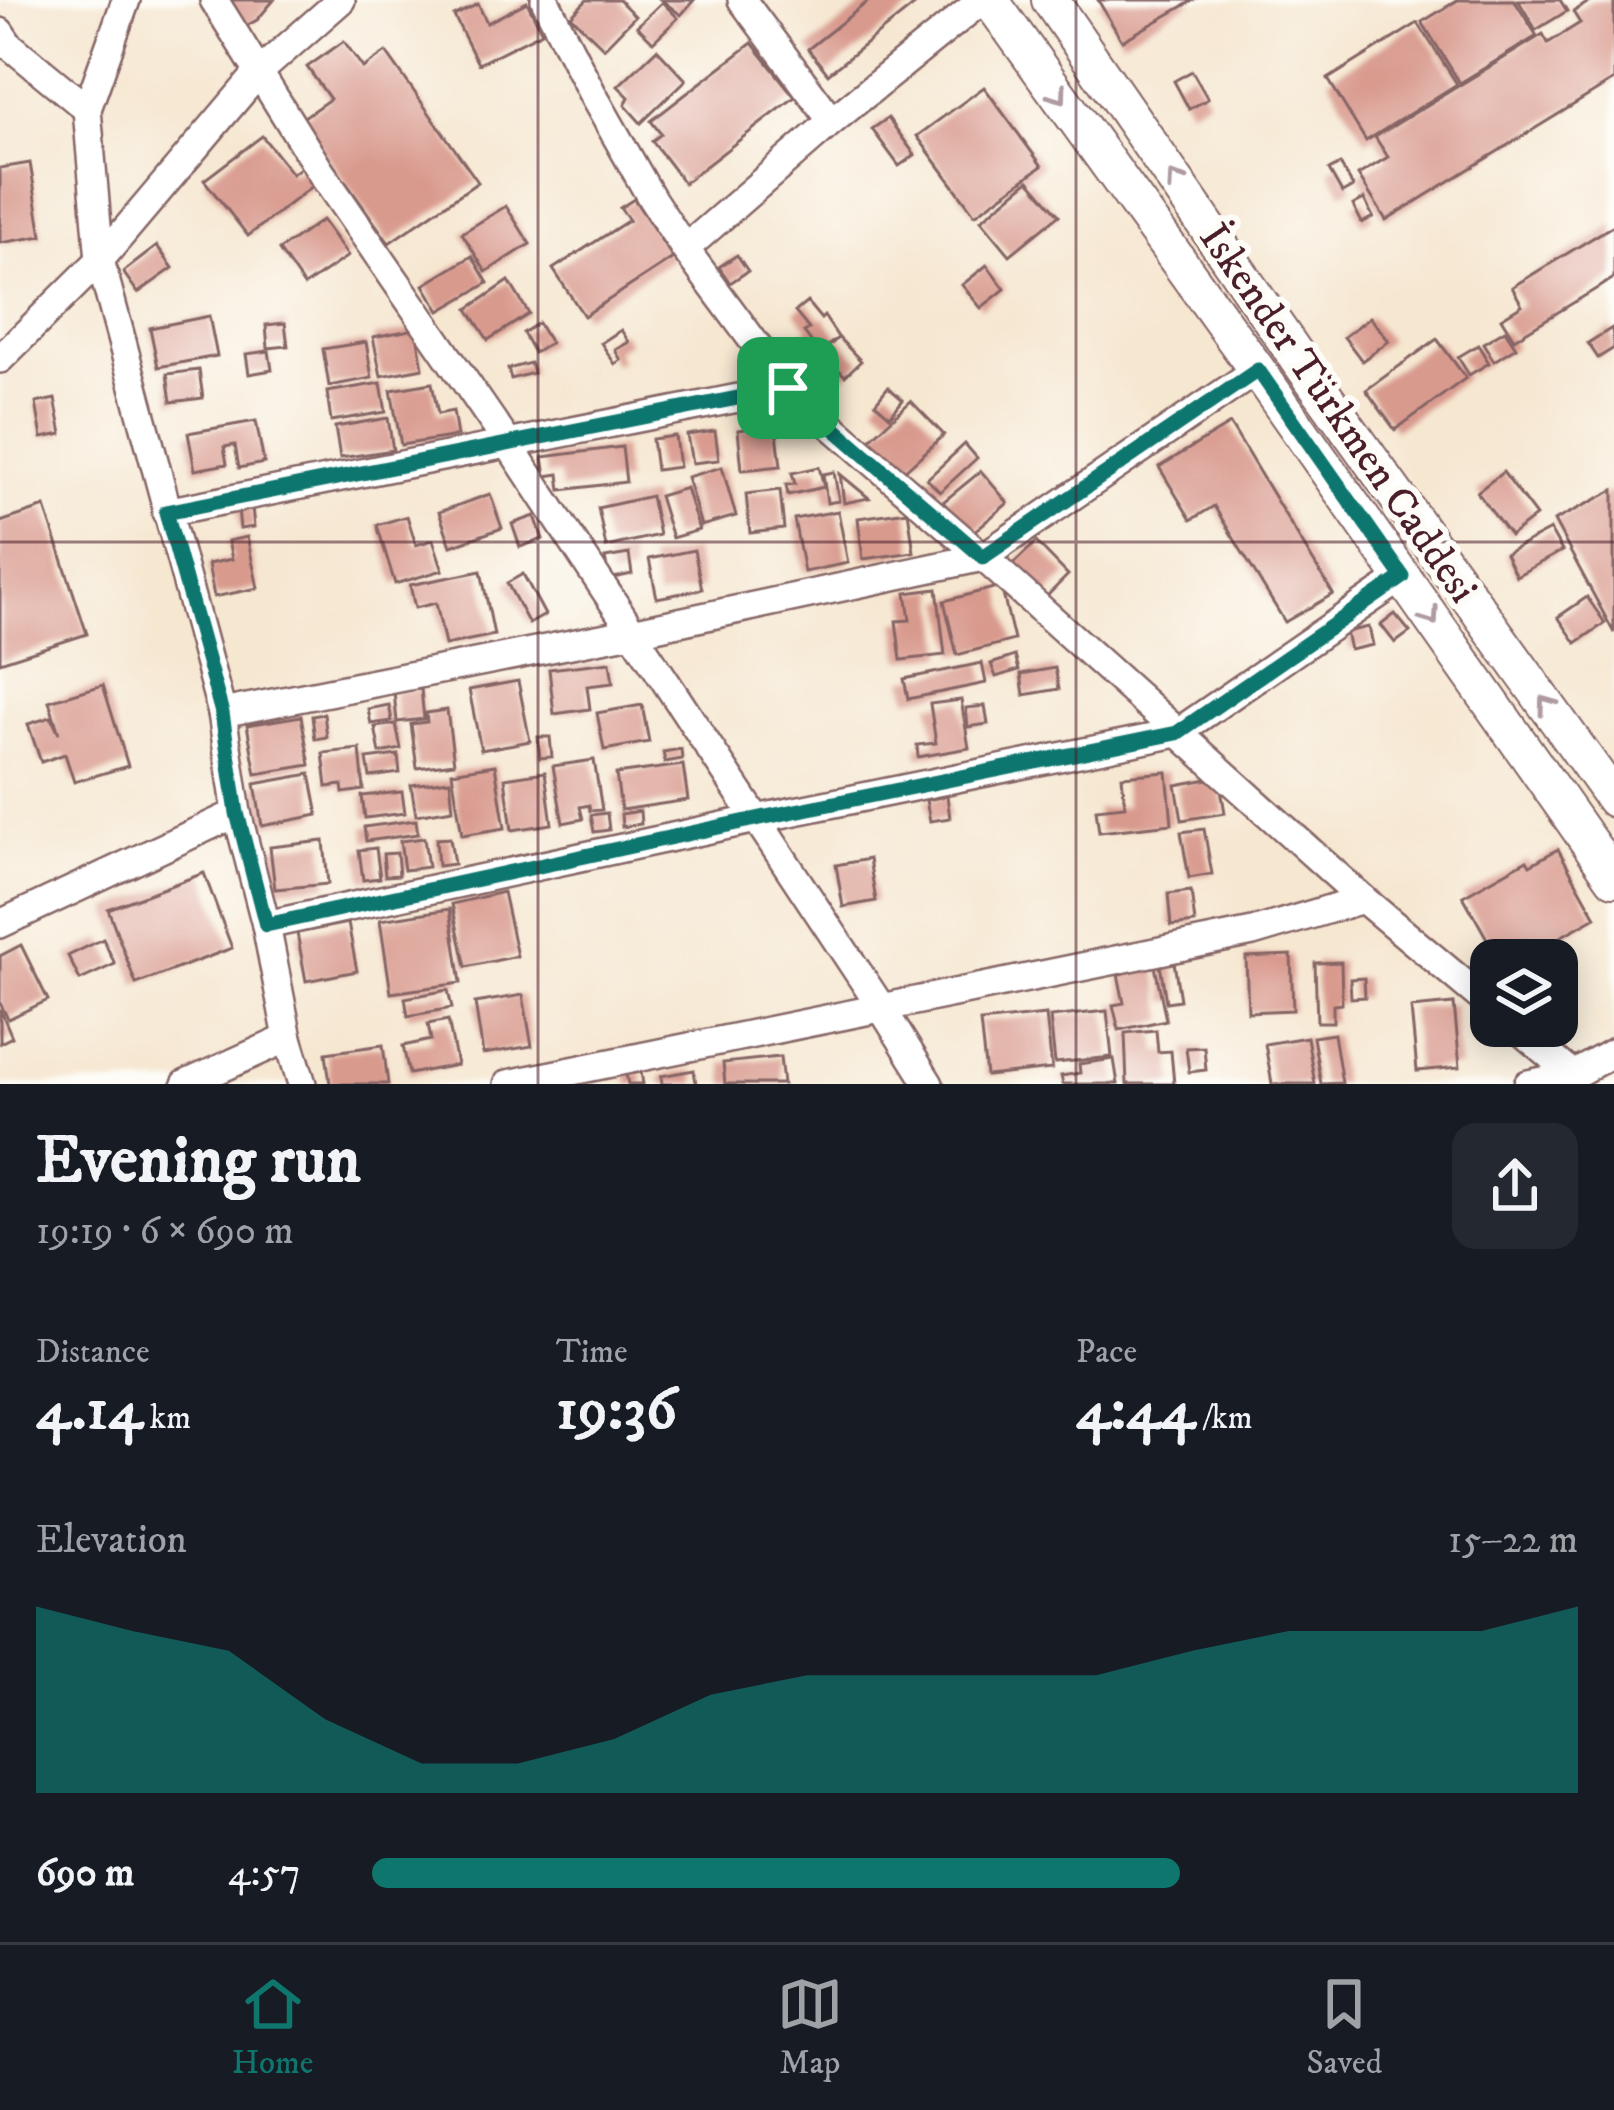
<!DOCTYPE html>
<html lang="en">
<head>
<meta charset="utf-8">
<style>
  :root { --surface:#171b24; --page:#242831; --text:#f1f3f6; --muted:#9ea1a6; --line:#363941; --accent:#0f766e }
  body { margin:0; font-family:"IM FELL DW Pica",serif; background:var(--page); color:var(--text); height:100vh; display:flex; flex-direction:column; font-size:45px; white-space:nowrap }
  * { box-sizing:border-box; margin:0 }
  p { font-size:39px; color:var(--muted) }
  .icon { flex:none; width:66px; height:66px; fill:none; stroke:currentColor; stroke-width:2; stroke-linecap:round; stroke-linejoin:round }
  .map { position:relative; height:1084px; overflow:hidden }
  .details { display:flex; flex-direction:column; background:var(--surface); flex:1 }
  .details>* { flex:none }
  .tools { position:absolute; left:1470px; top:939px; display:grid; gap:24px }
  .tools a { display:grid; place-items:center; width:108px; height:108px; border-radius:24px; background:var(--surface); box-shadow:0 6px 30px #0003; font-size:60px }
  .pin { position:absolute; display:grid; place-items:center; width:102px; height:102px; color:#fff; margin:-51px; border-radius:24px; box-shadow:0 6px 18px #0006 }
  .round { display:grid; place-items:center; flex:none; width:126px; height:126px; border-radius:24px; background:var(--page) }
  .head { display:flex; align-items:center; justify-content:space-between; height:204px; padding:0 36px }
  h1 { font-size:66px; font-weight:800; line-height:90px }
  .figures { display:grid; grid-template-columns:repeat(3,1fr); gap:18px; height:204px; padding:12px 36px }
  .figures div { display:grid; align-content:center }
  .figures b { font-size:60px; font-weight:800 }
  .figures small { font-size:33px; font-weight:400 }
  .figures p { font-size:33px }
  .chart { height:336px; padding:24px 36px }
  .chart p { display:flex; justify-content:space-between }
  .chart svg { width:100%; height:216px; margin-top:12px; fill:var(--accent); opacity:.7 }
  ul { padding:0 36px; list-style:none; font-size:39px }
  li { display:grid; grid-template-columns:192px 144px 1fr; align-items:center; height:90px }
  li i { height:30px; border-radius:15px; background:var(--accent) }
  .tab-bar { display:flex; justify-content:space-around; align-items:center; height:168px; border-top:3px solid var(--line); background:var(--surface); font-size:33px; color:var(--muted) }
  .tab-bar a { display:grid; justify-items:center; gap:6px }
  .tab-bar .on { color:var(--accent) }
  .map>svg:first-child { display:block }
  .building { fill:#d99a8e }
  .lines { fill:none; stroke-linecap:round; stroke-linejoin:round }
  .street-casing { stroke:#866565; stroke-width:32 }
  .secondary-casing { stroke:#866565; stroke-width:40 }
  .street { stroke:#fff; stroke-width:27 }
  .secondary { stroke:#fff; stroke-width:36 }
  .oneway { stroke:#ae9aa0 }
  .route-casing { stroke:#fff; stroke-width:24 }
  .route { stroke:#0f766e; stroke-width:15 }
  .grid { fill:none; stroke:#4a1f2b; stroke-width:3; stroke-opacity:0.55 }
  .labels { text-anchor:middle; stroke-width:12; stroke-linejoin:round; paint-order:stroke }
  .street-label { font-size:42px; fill:#4a1f2b; stroke:#fdfcf7 }
</style>
</head>
<body>
<div class="map">
<svg width="1614" height="1084" viewBox="0 0 1614 1084">
  <rect width="100%" height="100%" fill="#fdfcf7"/>
  <filter id="ink" filterUnits="userSpaceOnUse"><feTurbulence type="fractalNoise" baseFrequency=".00833" numOctaves="2"/><feDisplacementMap in="SourceGraphic" scale="24" xChannelSelector="R" yChannelSelector="G"/><feConvolveMatrix kernelMatrix="1 2 1 2 8 2 1 2 1" color-interpolation-filters="sRGB"/></filter>
  <filter id="wash" filterUnits="userSpaceOnUse"><feTurbulence type="fractalNoise" baseFrequency=".004" numOctaves="4" result="noise"/><feDisplacementMap in="SourceGraphic" scale="48" xChannelSelector="R" yChannelSelector="G"/><feGaussianBlur stdDeviation="2.7" result="paint"/><feColorMatrix in="noise" values="0 0 0 0 0 0 0 0 0 0 0 0 0 0 0 0 0 1.4 0 .05"/><feComposite in="paint" operator="in"/></filter>
  <g filter="url(#wash)">
    <rect width="100%" height="100%" fill="#f6e7d1"/>
    <g id="blocks">
      <g class="building">
        <path d="M227,0H274L257,20L242,28Z"/>
        <path d="M587,0H619L635,16L604,48L571,16Z"/>
        <path d="M661,0H694L681,15Z"/>
        <path d="M870,0H921L828,74L808,49Z"/>
        <path d="M1098,0H1194L1122,41Z"/>
        <path d="M1458,0H1514L1537,36L1460,83L1422,22Z"/>
        <path d="M1518,0H1560L1567,11L1536,30Z"/>
        <path d="M1592,0H1614V80L1386,220L1358,175L1388,157L1375,137L1543,34L1548,43L1580,23L1573,12Z"/>
        <path d="M527,2L542,32L478,64L454,16L478,4L487,23Z"/>
        <path d="M662,2L678,18L653,42L637,26Z"/>
        <path d="M1418,23L1457,84L1366,141L1328,79Z"/>
        <path d="M344,41L363,68L386,52L478,182L389,243L301,119L330,99L307,67Z"/>
        <path d="M752,43L795,97L684,183L652,141L661,134L651,121Z"/>
        <path d="M657,49L686,80L641,123L625,105L629,97L618,86Z"/>
        <path d="M1192,71L1208,99L1189,109L1174,81Z"/>
        <path d="M984,87L1042,166L975,215L917,136Z"/>
        <path d="M888,118L915,155L899,166L872,129Z"/>
        <path d="M262,136L292,174L305,165L318,182L248,236L204,180Z"/>
        <path d="M30,163L42,236L0,243V168Z"/>
        <path d="M1340,164L1353,187L1342,193L1329,170Z"/>
        <path d="M1029,180L1059,215L1010,255L981,220Z"/>
        <path d="M634,199L673,258L584,316L553,269L629,220L620,208Z"/>
        <path d="M1364,199L1373,217L1362,223L1353,205Z"/>
        <path d="M506,206L530,244L486,272L462,233Z"/>
        <path d="M322,220L348,256L304,286L279,250Z"/>
        <path d="M1614,225V278L1514,339L1501,318L1522,305L1512,287Z"/>
        <path d="M157,246L173,268L138,293L123,272Z"/>
        <path d="M737,255L748,271L730,283L719,267Z"/>
        <path d="M472,256L488,283L440,311L424,285Z"/>
        <path d="M987,265L1005,289L981,308L962,285Z"/>
        <path d="M509,281L529,314L488,340L468,309Z"/>
        <path d="M807,302L821,319L824,316L838,337L861,361L845,376L822,353L838,338L819,352L804,332L809,329L795,312Z"/>
        <path d="M209,316L217,356L158,367L150,328Z"/>
        <path d="M1370,317L1389,341L1362,361L1344,337Z"/>
        <path d="M285,323L288,346L268,348L266,325Z"/>
        <path d="M538,323L550,343L534,353L523,333Z"/>
        <path d="M1612,328L1614,348L1598,358L1588,343Z"/>
        <path d="M416,329L423,368L381,376L373,337Z"/>
        <path d="M621,330L629,342L615,350L621,360L615,364L601,343Z"/>
        <path d="M1505,330L1516,347L1494,361L1483,343Z"/>
        <path d="M1437,339L1466,378L1395,430L1366,390Z"/>
        <path d="M366,342L372,378L329,386L323,349Z"/>
        <path d="M1478,345L1489,363L1469,375L1458,357Z"/>
        <path d="M269,351L272,370L249,374L246,354Z"/>
        <path d="M530,363L533,373L511,379L508,369Z"/>
        <path d="M199,370L203,398L171,402L167,374Z"/>
        <path d="M381,383L386,412L331,421L327,392Z"/>
        <path d="M432,383L438,414L453,411L457,436L401,445L391,390Z"/>
        <path d="M888,387L903,400L890,416L875,403Z"/>
        <path d="M55,399L62,434L42,438L36,403Z"/>
        <path d="M911,401L944,435L901,474L869,440Z"/>
        <path d="M388,418L393,450L340,458L335,427Z"/>
        <path d="M256,421L264,463L239,468L235,445L224,447L227,464L195,470L188,433Z"/>
        <path d="M1230,424L1333,594L1285,622L1214,506L1191,520L1159,467Z"/>
        <path d="M776,425L781,466L742,470L738,430Z"/>
        <path d="M715,431L719,460L692,463L687,435Z"/>
        <path d="M675,436L679,467L656,470L652,439Z"/>
        <path d="M965,444L977,458L940,492L927,479Z"/>
        <path d="M622,447L626,482L561,490L559,474L546,476L543,457Z"/>
        <path d="M722,467L736,516L701,526L687,477Z"/>
        <path d="M819,467L824,487L788,495L786,485L795,484L792,473Z"/>
        <path d="M981,471L1008,503L971,534L943,502Z"/>
        <path d="M834,472L839,501L827,503L823,474Z"/>
        <path d="M1503,472L1536,516L1510,536L1477,492Z"/>
        <path d="M840,474L869,498L844,503Z"/>
        <path d="M686,488L699,530L672,538L659,496Z"/>
        <path d="M780,490L784,529L750,533L746,494Z"/>
        <path d="M1614,490V633L1554,521Z"/>
        <path d="M490,494L502,528L451,546L439,512Z"/>
        <path d="M651,496L659,535L606,547L598,508Z"/>
        <path d="M45,507L87,634L0,662V522Z"/>
        <path d="M252,507L254,527L240,529L238,509Z"/>
        <path d="M838,511L848,563L804,572L794,519Z"/>
        <path d="M908,511L914,552L863,559L858,518Z"/>
        <path d="M407,516L416,545L433,540L443,570L395,584L377,525Z"/>
        <path d="M535,516L543,539L520,547L512,524Z"/>
        <path d="M1550,530L1562,551L1516,576L1505,554Z"/>
        <path d="M247,537L258,588L214,597L208,564L232,559L228,541Z"/>
        <path d="M1036,542L1068,575L1042,601L1009,568Z"/>
        <path d="M694,550L702,589L657,598L649,559Z"/>
        <path d="M629,554L632,574L609,579L605,558Z"/>
        <path d="M481,571L494,635L445,645L436,603L415,608L410,585Z"/>
        <path d="M523,574L545,615L529,624L507,583Z"/>
        <path d="M1001,586L1014,640L957,655L944,601Z"/>
        <path d="M937,589L945,655L901,660L896,621L910,620L906,593Z"/>
        <path d="M1587,597L1605,623L1576,643L1558,617Z"/>
        <path d="M1395,614L1410,632L1395,643L1381,625Z"/>
        <path d="M1369,627L1373,645L1350,650L1346,632Z"/>
        <path d="M1015,656L1019,670L996,677L991,664Z"/>
        <path d="M610,662L613,683L587,686L590,709L554,714L549,669Z"/>
        <path d="M982,663L986,683L908,699L904,679Z"/>
        <path d="M1055,668L1059,689L1024,695L1021,674Z"/>
        <path d="M518,681L530,741L481,750L469,690Z"/>
        <path d="M103,685L128,766L74,782L65,754L41,762L28,724L51,717L59,734L49,701Z"/>
        <path d="M421,689L424,719L397,722L394,692Z"/>
        <path d="M961,700L969,748L918,757L917,745L936,743L930,704Z"/>
        <path d="M389,705L392,721L371,724L368,709Z"/>
        <path d="M642,705L649,742L604,750L597,713Z"/>
        <path d="M985,706L988,724L968,727L966,708Z"/>
        <path d="M447,710L454,763L417,768L411,724L427,722L426,713Z"/>
        <path d="M324,714L327,737L315,739L312,716Z"/>
        <path d="M301,716L310,765L256,774L247,725Z"/>
        <path d="M396,724L401,749L380,753L375,727Z"/>
        <path d="M538,737H550L552,757L540,758Z"/>
        <path d="M360,749L364,790L343,793L342,785L327,787L323,753Z"/>
        <path d="M681,749L682,759L665,762L663,752Z"/>
        <path d="M398,755L400,773L370,777L367,759Z"/>
        <path d="M594,760L602,810L590,811L589,805L580,807L583,819L563,823L553,766Z"/>
        <path d="M495,765L505,828L462,835L452,772Z"/>
        <path d="M683,765L688,800L621,810L616,774Z"/>
        <path d="M545,772L552,824L512,830L505,778Z"/>
        <path d="M1167,772L1172,824L1099,832L1096,809L1125,806L1122,776Z"/>
        <path d="M310,774L318,815L262,826L255,784Z"/>
        <path d="M1219,777L1225,813L1182,820L1176,785Z"/>
        <path d="M450,780L453,809L416,815L411,785Z"/>
        <path d="M402,792L405,813L365,818L362,796Z"/>
        <path d="M947,796L950,818L930,821L926,800Z"/>
        <path d="M640,811L641,824L622,827L621,814Z"/>
        <path d="M607,813L609,830L594,832L591,815Z"/>
        <path d="M416,820L418,834L366,841L364,827Z"/>
        <path d="M1204,829L1212,874L1189,878L1181,832Z"/>
        <path d="M424,838L428,867L404,870L400,841Z"/>
        <path d="M450,838L454,864L438,866L436,839Z"/>
        <path d="M324,841L328,884L275,889L270,847Z"/>
        <path d="M376,848L380,878L363,880L359,850Z"/>
        <path d="M1558,849L1596,917L1519,960H1499L1463,896L1527,860L1530,865Z"/>
        <path d="M397,853L399,875L385,876L383,854Z"/>
        <path d="M869,859L876,901L843,907L836,865Z"/>
        <path d="M204,873L232,948L136,984L108,909Z"/>
        <path d="M1191,891L1195,923L1171,926L1168,894Z"/>
        <path d="M503,892L517,956L466,967L452,904Z"/>
        <path d="M450,909L461,983L391,993L380,920Z"/>
        <path d="M348,923L357,971L306,981L297,933Z"/>
        <path d="M103,939L115,964L80,980L68,956Z"/>
        <path d="M21,945L48,1000L8,1019L0,1003V956Z"/>
        <path d="M1291,955L1293,1010L1248,1012L1246,957Z"/>
        <path d="M1174,962L1180,1000L1166,1002L1160,964Z"/>
        <path d="M1341,962L1342,1004L1333,1005V1022H1317L1315,963Z"/>
        <path d="M1155,966L1166,1020L1119,1030L1113,1005L1124,1003L1118,974Z"/>
        <path d="M1364,978L1365,997L1351,998L1350,979Z"/>
        <path d="M448,990L452,1008L408,1016L405,998Z"/>
        <path d="M523,995L532,1046L483,1054L475,1003Z"/>
        <path d="M1454,1004L1460,1067L1417,1071L1411,1008Z"/>
        <path d="M0,1009L12,1037L0,1043Z"/>
        <path d="M1107,1011L1112,1057L1055,1063L1050,1017Z"/>
        <path d="M1046,1015L1052,1069L986,1076L980,1022Z"/>
        <path d="M448,1020L457,1065L409,1074L403,1046L431,1040L428,1024Z"/>
        <path d="M1156,1030L1158,1052L1171,1051L1174,1084H1127L1125,1033Z"/>
        <path d="M1334,1034L1342,1083L1321,1084L1313,1037Z"/>
        <path d="M1307,1037L1315,1084H1272L1265,1044Z"/>
        <path d="M383,1045L388,1084H330L326,1053Z"/>
        <path d="M1204,1047L1206,1070L1189,1072L1186,1048Z"/>
        <path d="M780,1057L783,1084H725L723,1063Z"/>
        <path d="M1114,1059L1118,1084H1063L1061,1076L1080,1073L1079,1064Z"/>
        <path d="M694,1070L696,1084H662L661,1076Z"/>
        <path d="M641,1072L643,1084H628L626,1074Z"/>
      </g>
    </g>
  </g>
  <g filter="url(#ink)">
    <use href="#blocks" fill-opacity="0" stroke="#866565" stroke-width="3"/>
    <g class="lines">
      <g class="street-casing">
        <g id="street">
          <path d="M126,0L87,109L100,260L222,713L237,813L266,925L288,1038L302,1084"/>
          <path d="M214,0L322,174L509,445L881,1007L929,1084"/>
          <path d="M545,0L594,97L652,199L685,249L788,388L983,557L1363,899L1491,1006"/>
          <path d="M742,0L832,121"/>
          <path d="M0,32L8,44L87,109"/>
          <path d="M685,249L832,121L982,0"/>
          <path d="M0,359L100,260L259,72L341,0"/>
          <path d="M166,512L788,388"/>
          <path d="M222,713L632,632L983,557L1257,370"/>
          <path d="M0,924L237,813"/>
          <path d="M266,925L756,819L1177,733L1403,577"/>
          <path d="M1515,1026L1573,1075L1528,1084"/>
          <path d="M1573,1075L1614,1052"/>
          <path d="M186,1084L288,1038"/>
          <path d="M508,1084L1253,932L1363,899"/>
        </g>
      </g>
      <g class="secondary-casing">
        <g id="secondary">
          <path d="M990,0L1257,370L1614,878"/>
          <path d="M1050,0L1306,370L1614,799"/>
        </g>
      </g>
      <use href="#street" class="street"/>
      <use href="#secondary" class="secondary"/>
    </g>
    <defs><path id="oneway-chevron" d="M-2-3.5L2.5 0L-2 3.5" fill="none" stroke-width="1.6" stroke-linecap="round" stroke-linejoin="round" transform="scale(3)"/></defs>
    <g class="oneway">
      <use href="#oneway-chevron" transform="translate(1059 95) rotate(54)"/>
      <use href="#oneway-chevron" transform="translate(1175 180) rotate(-125)"/>
      <use href="#oneway-chevron" transform="translate(1431 617) rotate(55)"/>
      <use href="#oneway-chevron" transform="translate(1546 704) rotate(-126)"/>
    </g>
  </g>
  <g class="lines" filter="url(#ink)">
    <g class="route-casing">
      <path id="route" d="M1258,370L1403,577L1177,733L756,819L266,925L237,813L222,713L166,512L788,388L983,557Z"/>
    </g>
    <use href="#route" class="route"/>
  </g>
  <path class="grid" d="M538,0V1084M1076,0V1084M0,542H1614"/>
  <g class="labels">
    <g class="street-label">
      <text transform="translate(1340 412) rotate(55)" y="15">İskender Türkmen Caddesi</text>
    </g>
  </g>
</svg>
<div class="tools">
<a><svg class="icon" aria-label="layers" viewBox="0 0 24 24"><path d="M12 4l9 5-9 5-9-5zM3 14l9 5 9-5"/></svg></a>
</div>
<div class="pin" style="left:788px;top:388px;background:#1e9e55"><svg class="icon" aria-label="arrive" viewBox="0 0 24 24"><path d="M6 21V4h12l-3 4 3 4H6"/></svg></div>
</div>
<section class="details">
<div class="head"><div><h1>Evening run</h1><p>19:19 · 6 × 690 m</p></div><a class="round"><svg class="icon" aria-label="share" viewBox="0 0 24 24"><path d="M12 15V3M7 8l5-5 5 5M5 13v7h14v-7"/></svg></a></div>
<div class="figures">
<div><p>Distance</p><b>4.14<small> km</small></b></div>
<div><p>Time</p><b>19:36</b></div>
<div><p>Pace</p><b>4:44<small> /km</small></b></div>
</div>
<div class="chart"><p><span>Elevation</span>15–22 m</p>
<svg viewBox="0 0 160 44" preserveAspectRatio="none"><path d="M0 44V6L10 11L20 15L30 29L40 38L50 38L60 33L70 24L80 20L90 20L100 20L110 20L120 15L130 11L140 11L150 11L160 6V44z"/></svg>
</div>
<ul>
<li><b>690 m</b>4:57<i style="width:67%"></i></li>
</ul>
</section>
<nav class="tab-bar">
<a class="on"><svg class="icon" aria-label="home" viewBox="0 0 24 24"><path d="M3 11l9-7 9 7M6 9v11h12V9"/></svg>Home</a>
<a><svg class="icon" aria-label="map" viewBox="0 0 24 24"><path d="M3 6l6-2 6 2 6-2v14l-6 2-6-2-6 2zM9 4v14M15 6v14"/></svg>Map</a>
<a><svg class="icon" aria-label="saved" viewBox="0 0 24 24"><path d="M7 4h10v16l-5-4-5 4z"/></svg>Saved</a>
</nav>
</body>
</html>
